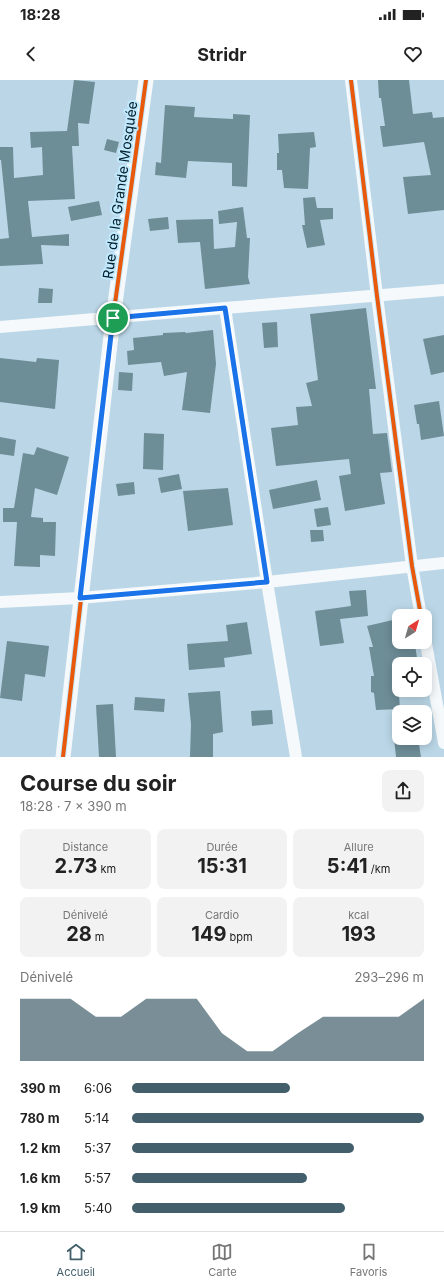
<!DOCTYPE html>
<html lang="fr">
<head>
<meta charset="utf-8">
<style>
  :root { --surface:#fff; --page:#f2f2f2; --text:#222; --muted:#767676; --line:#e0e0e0; --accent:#435f6c }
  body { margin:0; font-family:Inter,sans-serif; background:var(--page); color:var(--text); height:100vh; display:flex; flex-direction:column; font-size:15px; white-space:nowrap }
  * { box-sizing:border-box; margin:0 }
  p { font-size:13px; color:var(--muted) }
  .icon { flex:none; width:22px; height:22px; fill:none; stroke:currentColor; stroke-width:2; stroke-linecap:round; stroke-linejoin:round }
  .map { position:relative; height:677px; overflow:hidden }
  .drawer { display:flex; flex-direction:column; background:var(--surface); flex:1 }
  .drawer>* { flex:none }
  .needle { width:26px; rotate:37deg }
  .buttons { position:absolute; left:392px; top:529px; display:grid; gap:8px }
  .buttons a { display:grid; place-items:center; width:40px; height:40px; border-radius:8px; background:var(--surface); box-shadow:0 2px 10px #0003; font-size:20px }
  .pin { position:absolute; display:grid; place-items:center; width:34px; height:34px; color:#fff; margin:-17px; border:2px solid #fff; border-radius:50%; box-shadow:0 1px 4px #0007 }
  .round { display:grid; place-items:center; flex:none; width:42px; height:42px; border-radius:8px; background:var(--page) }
  .headline { display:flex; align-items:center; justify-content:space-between; height:68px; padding:0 20px }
  h1 { font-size:22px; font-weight:700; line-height:30px }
  .figures { display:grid; grid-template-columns:repeat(3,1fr); gap:6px; height:68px; padding:4px 20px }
  .figures div { display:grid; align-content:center; border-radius:8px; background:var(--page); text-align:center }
  .figures b { font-size:20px; font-weight:700 }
  .figures small { font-size:11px; font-weight:400 }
  .figures p { font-size:11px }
  .chart { height:112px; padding:8px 20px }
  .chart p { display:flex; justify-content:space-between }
  .chart svg { width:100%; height:72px; margin-top:4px; fill:var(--accent); opacity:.7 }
  ul { padding:0 20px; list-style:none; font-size:13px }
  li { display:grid; grid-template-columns:64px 48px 1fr; align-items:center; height:30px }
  li i { height:10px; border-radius:5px; background:var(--accent) }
  .status { display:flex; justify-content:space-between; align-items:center; height:28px; padding:0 20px; background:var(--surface); direction:ltr }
  .status svg { height:11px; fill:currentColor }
  header { display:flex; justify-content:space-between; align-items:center; height:52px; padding:0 20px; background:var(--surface); font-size:18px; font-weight:700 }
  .tabs { display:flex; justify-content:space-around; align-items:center; height:56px; border-top:1px solid var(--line); background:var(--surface); font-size:11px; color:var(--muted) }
  .tabs a { display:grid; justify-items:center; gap:2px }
  .tabs .active { color:var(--accent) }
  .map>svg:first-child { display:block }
  .building { fill:#6d8d97 }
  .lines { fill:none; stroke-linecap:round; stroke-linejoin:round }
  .minor { stroke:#f5f9fb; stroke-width:12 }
  .tertiary { stroke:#f5f9fb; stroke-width:15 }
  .cycleway-casing { stroke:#c1e9fe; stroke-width:6 }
  .cycleway { stroke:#e8590c; stroke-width:4 }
  .route-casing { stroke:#fff; stroke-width:8 }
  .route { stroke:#1a73e8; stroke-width:5 }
  .labels { text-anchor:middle; stroke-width:4; stroke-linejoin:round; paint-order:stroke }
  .street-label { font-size:14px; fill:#021e2a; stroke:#c1e9fe }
</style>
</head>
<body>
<div class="status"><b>18:28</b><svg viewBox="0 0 49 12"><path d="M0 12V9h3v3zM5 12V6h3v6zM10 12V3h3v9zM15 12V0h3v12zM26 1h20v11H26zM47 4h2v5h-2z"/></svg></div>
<header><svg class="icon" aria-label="back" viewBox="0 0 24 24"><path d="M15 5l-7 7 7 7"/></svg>Stridr<svg class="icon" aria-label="heart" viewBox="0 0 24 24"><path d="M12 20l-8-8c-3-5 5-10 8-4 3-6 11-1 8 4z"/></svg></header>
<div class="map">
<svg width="444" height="677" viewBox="0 0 444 677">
  <rect width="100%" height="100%" fill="#bbd7e7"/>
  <g class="building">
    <path d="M74,0L95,2L89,44L78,43L79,66H72L75,119L28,121L32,157L69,154V166L41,165L43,184L0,186V159L9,158L1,80H0V67H13L14,98L43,95L42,67L31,68L30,52L67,51Z"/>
    <path d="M378,0H409L413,34L432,32L433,38L444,37V130L408,134L403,97L431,95L424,62L383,67L380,46H385L381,18H379Z"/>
    <path d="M165,25L195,27L194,37L233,39V34L250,35L247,107L232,106V83L188,81L186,98L155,95L156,82L161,83Z"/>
    <path d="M314,52L316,67L310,68L308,109L284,108L282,90H277V73H279L278,54Z"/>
    <path d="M107,59L119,62L116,73L104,70Z"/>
    <path d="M315,117L317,128H333V139L320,140L325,165L307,168L302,145H305L303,118Z"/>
    <path d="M99,121L102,135L71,141L68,127Z"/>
    <path d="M243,127L247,158H250L248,197L250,204L205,209L200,162L178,163L176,140L213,139L214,169L235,167L237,142L219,144L218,131Z"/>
    <path d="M168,137L169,149L150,151L148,139Z"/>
    <path d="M39,208L53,209L52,223H38Z"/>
    <path d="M366,228L376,309H369L373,354L387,353L392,392L380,393L385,424L345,431L339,396L351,394L349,379L276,386L271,348L298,345L296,327L312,326L306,303L318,300L310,234Z"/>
    <path d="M277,242L278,267L264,268L262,243Z"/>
    <path d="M213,250L216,284L210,333L182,330L187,292L164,296L161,282L128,285L127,271L134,270L133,258L163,255V253L185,252L186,253Z"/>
    <path d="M444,255V292L431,295L423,259Z"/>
    <path d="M0,278L36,282L37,278L59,280L55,329L0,322Z"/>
    <path d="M119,292L133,293L132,311L118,310Z"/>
    <path d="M439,321L444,356L421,360L419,344H417L414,325Z"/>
    <path d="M144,353L164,354L163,390L143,389Z"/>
    <path d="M0,357L16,360L14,376L0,374Z"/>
    <path d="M37,367L69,377L57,415L35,408L31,437L43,438V442H56L55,476L40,475V487L14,486L17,442H3V428H14L23,373L34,375Z"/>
    <path d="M179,394L182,409L161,413L158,398Z"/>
    <path d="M317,400L321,420L273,429L269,410Z"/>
    <path d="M134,402L135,414L118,416L116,404Z"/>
    <path d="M228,408L233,445L188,451L183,411Z"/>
    <path d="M328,427L331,445L317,447L314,429Z"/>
    <path d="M310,450H323L324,461L311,462Z"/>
    <path d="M366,510L368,536L340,539L344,563L320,566L315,531L351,526L349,511Z"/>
    <path d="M397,539L399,547V566L415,565L418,584H396L395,616L399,615L400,629L376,630L374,613L371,612V596H374L369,567H373L367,546Z"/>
    <path d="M247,542L252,574L224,578L225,587L189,590L187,564L228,561L226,545Z"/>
    <path d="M7,561L49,566L45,597L25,594L22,621L0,618Z"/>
    <path d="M220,611L223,652L213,654V677H190L191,644L188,613Z"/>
    <path d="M135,617L165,619L164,632L134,630Z"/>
    <path d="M113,624L116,677H99L96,625Z"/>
    <path d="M272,630L273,644L252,646L251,631Z"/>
    <path d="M394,658H418L421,677H396Z"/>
  </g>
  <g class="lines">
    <g class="minor">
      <path d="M351,0L377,216L412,486L421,536"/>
      <path d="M225,228L267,502L296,677"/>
      <path d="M0,247L225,228L444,210"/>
      <path d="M0,522L80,518L267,502L444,483"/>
      <path d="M425,558L444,663"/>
    </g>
    <path class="tertiary" d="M63,677L113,238L146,0"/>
    <g class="cycleway-casing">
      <g id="cycleway">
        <path d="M351,0L377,216L412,486L421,536"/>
        <path d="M63,677L113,238L146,0"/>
      </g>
    </g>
    <use href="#cycleway" class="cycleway"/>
  </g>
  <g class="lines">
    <g class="route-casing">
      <path id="route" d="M225,228L267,502L80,518L113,238Z"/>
    </g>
    <use href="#route" class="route"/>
  </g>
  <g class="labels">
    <g class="street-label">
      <text transform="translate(120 110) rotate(-82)" y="5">Rue de la Grande Mosquée</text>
    </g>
  </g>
</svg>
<div class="buttons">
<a><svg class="needle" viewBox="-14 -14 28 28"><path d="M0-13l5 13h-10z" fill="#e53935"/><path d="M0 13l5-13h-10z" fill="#767676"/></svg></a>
<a><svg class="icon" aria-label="locate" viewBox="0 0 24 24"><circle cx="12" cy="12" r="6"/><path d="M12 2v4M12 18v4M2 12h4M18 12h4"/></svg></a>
<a><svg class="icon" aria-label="layers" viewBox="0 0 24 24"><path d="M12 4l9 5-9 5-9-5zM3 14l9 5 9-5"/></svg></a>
</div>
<div class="pin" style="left:113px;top:238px;background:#1e9e55"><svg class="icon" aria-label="arrive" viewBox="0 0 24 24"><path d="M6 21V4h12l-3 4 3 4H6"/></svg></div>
</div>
<section class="drawer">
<div class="headline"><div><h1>Course du soir</h1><p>18:28 · 7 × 390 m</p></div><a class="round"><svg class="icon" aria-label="share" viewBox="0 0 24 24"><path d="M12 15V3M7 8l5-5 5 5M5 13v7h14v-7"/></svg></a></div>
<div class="figures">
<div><p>Distance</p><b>2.73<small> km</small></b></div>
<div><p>Durée</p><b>15:31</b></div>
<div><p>Allure</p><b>5:41<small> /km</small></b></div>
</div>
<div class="figures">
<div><p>Dénivelé</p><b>28<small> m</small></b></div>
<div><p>Cardio</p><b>149<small> bpm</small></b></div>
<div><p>kcal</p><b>193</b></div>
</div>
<div class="chart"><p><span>Dénivelé</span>293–296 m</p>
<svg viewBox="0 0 160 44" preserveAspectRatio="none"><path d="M0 44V6L10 6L20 6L30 17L40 17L50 6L60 6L70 6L80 27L90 38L100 38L110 27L120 17L130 17L140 17L150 17L160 6V44z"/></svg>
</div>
<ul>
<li><b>390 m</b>6:06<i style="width:54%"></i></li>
<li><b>780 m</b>5:14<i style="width:100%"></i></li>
<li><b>1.2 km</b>5:37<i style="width:76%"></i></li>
<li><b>1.6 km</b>5:57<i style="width:60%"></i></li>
<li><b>1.9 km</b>5:40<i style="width:73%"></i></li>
</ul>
</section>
<nav class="tabs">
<a class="active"><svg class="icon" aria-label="home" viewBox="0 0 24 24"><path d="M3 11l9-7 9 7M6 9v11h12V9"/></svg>Accueil</a>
<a><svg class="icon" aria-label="map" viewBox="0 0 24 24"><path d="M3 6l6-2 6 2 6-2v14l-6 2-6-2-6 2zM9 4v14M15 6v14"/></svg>Carte</a>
<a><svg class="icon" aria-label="saved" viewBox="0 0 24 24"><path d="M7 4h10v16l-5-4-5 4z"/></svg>Favoris</a>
</nav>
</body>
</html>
